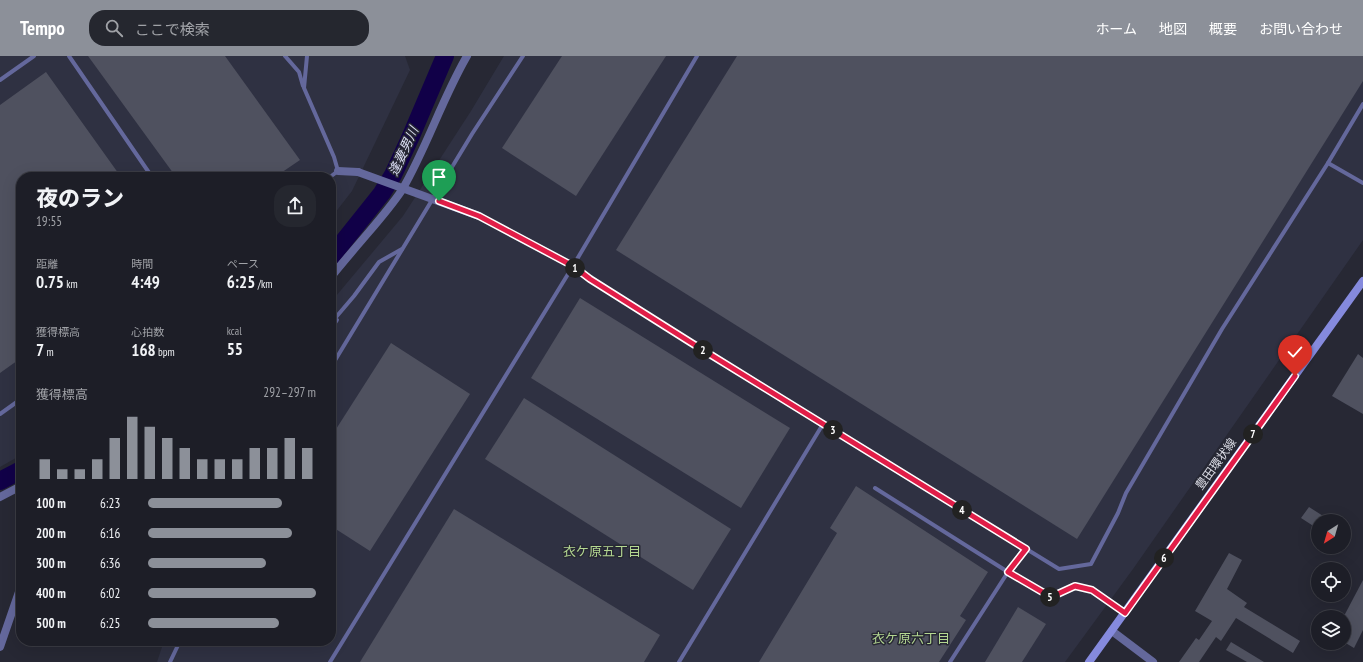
<!DOCTYPE html>
<html lang="ja">
<head>
<meta charset="utf-8">
<style>
  :root { --surface:#1d1e27; --page:#25272f; --text:#f1f3f6; --muted:#a0a2a7; --line:#3b3c44; --accent:#8c9099 }
  body { margin:0; font-family:"PT Sans Narrow","Noto Sans JP",sans-serif; background:var(--page); color:var(--text); height:100vh; display:flex; flex-direction:column; font-size:15px; white-space:nowrap }
  * { box-sizing:border-box; margin:0 }
  p { font-size:13px; color:var(--muted) }
  .icon { flex:none; width:22px; height:22px; fill:none; stroke:currentColor; stroke-width:2; stroke-linecap:round; stroke-linejoin:round }
  .map { position:relative; flex:1; overflow:hidden }
  .details { position:absolute; left:16px; top:116px; width:320px; height:474px; display:flex; flex-direction:column; background:var(--surface); border-radius:16px; box-shadow:0 4px 16px #0002,0 0 0 1px var(--line) }
  .details>* { flex:none }
  .needle { width:26px; rotate:217deg }
  .controls { position:absolute; left:1311px; top:458px; display:grid; gap:8px }
  .controls a { display:grid; place-items:center; width:40px; height:40px; border-radius:50%; background:var(--surface); box-shadow:0 4px 16px #0002,0 0 0 1px var(--line); font-size:20px }
  .pin { position:absolute; display:grid; place-items:center; width:34px; height:34px; color:#fff; margin:-41px -17px; border-radius:50% 50% 50% 0; rotate:-45deg; box-shadow:0 0 4px #0007 }
  .pin .icon { rotate:45deg }
  .km { position:absolute; width:20px; height:20px; margin:-10px; border-radius:50%; background:#222; color:#fff; font-size:11px; line-height:20px; text-align:center }
  .round { display:grid; place-items:center; flex:none; width:42px; height:42px; border-radius:16px; background:var(--page) }
  .headline { display:flex; align-items:center; justify-content:space-between; height:68px; padding:0 20px }
  h1 { font-size:22px; font-weight:800; line-height:30px }
  .metrics { display:grid; grid-template-columns:repeat(3,1fr); gap:6px; height:68px; padding:4px 20px }
  .metrics div { display:grid; align-content:center }
  .metrics b { font-size:17px; font-weight:800 }
  .metrics small { font-size:11px; font-weight:400 }
  .metrics p { font-size:11px }
  .chart { height:112px; padding:8px 20px }
  .chart p { display:flex; justify-content:space-between }
  .chart svg { width:100%; height:72px; margin-top:4px; stroke:var(--accent); stroke-width:6 }
  ul { padding:0 20px; list-style:none; font-size:13px }
  li { display:grid; grid-template-columns:64px 48px 1fr; align-items:center; height:30px }
  li i { height:10px; border-radius:5px; background:var(--accent) }
  header { display:flex; align-items:center; gap:24px; box-sizing:border-box; height:56px; padding:0 20px; background:var(--accent); color:#fff }
  header strong { font-size:19px }
  nav { display:flex; gap:22px; margin-inline-start:auto; font-size:14px }
  .search { width:280px; height:36px; background:var(--page); display:flex; align-items:center; gap:10px; box-sizing:border-box; padding:0 14px; border-radius:16px; color:var(--muted); font-size:15px }
  .map>svg:first-child { display:block }
  .built { fill:#2f3142 }
  .lines { fill:none; stroke-linecap:round; stroke-linejoin:round }
  .river { stroke:#110048; stroke-width:18 }
  .building { fill:#4f515f }
  .service { stroke:#64689c; stroke-width:4 }
  .minor { stroke:#64689c; stroke-width:8 }
  .tertiary { stroke:#64689c; stroke-width:8 }
  .secondary { stroke:#858add; stroke-width:8 }
  .minor-bridge { stroke:#64689c; stroke-width:8 }
  .route-casing { stroke:#fff; stroke-width:8 }
  .route { stroke:#e11d48; stroke-width:5 }
  .labels { text-anchor:middle; stroke-width:3; stroke-linejoin:round; paint-order:stroke }
  .street-label { font-size:12px; fill:#dcdde6; stroke:#272834 }
  .water-label { font-size:13px; font-style:italic; fill:#d9dcf2; stroke:#272834 }
  .neighbourhood-label { font-size:13px; fill:#b4d791; stroke:#272834 }
</style>
</head>
<body>
<header>
<strong>Tempo</strong>
<div class="search"><svg class="icon" aria-label="search" viewBox="0 0 24 24"><circle cx="10" cy="10" r="6"/><path d="M15 15l6 6"/></svg>ここで検索</div>
<nav><a>ホーム</a><a>地図</a><a>概要</a><a>お問い合わせ</a></nav>
</header>
<div class="map">
<svg width="1363" height="606" viewBox="0 0 1363 606">
  <rect width="100%" height="100%" fill="#272834"/>
  <g class="built">
    <path d="M0,0H405L410,14L352,135L331,162V121H21V399L0,411Z"/>
    <path d="M504,0H1363V184L1133,513L1065,606H157L164,585H331V246L403,160L471,55Z"/>
  </g>
  <g class="lines">
    <g class="river">
      <path d="M331,201L382,137L393,119L411,80L445,0"/>
      <path d="M0,425L21,414"/>
    </g>
  </g>
  <g class="building">
    <path d="M88,0H225L300,104L275,121H176Z"/>
    <path d="M562,0H666L576,140L502,92Z"/>
    <path d="M737,0H1363V25L1077,483L616,194Z"/>
    <path d="M46,16L121,121H21V302L0,317V49Z"/>
    <path d="M580,242L790,372L741,452L531,322Z"/>
    <path d="M391,287L470,338L370,495L331,470V381Z"/>
    <path d="M1358,298L1363,302V358L1332,340Z"/>
    <path d="M524,342L731,473L693,534L485,403Z"/>
    <path d="M856,430L988,516L960,560L966,564L939,606H759L837,477L830,472Z"/>
    <path d="M1309,451L1331,465H1318V473L1301,462Z"/>
    <path d="M454,453L660,579L644,606H360Z"/>
    <path d="M1229,497L1242,504L1227,533L1247,547L1244,551L1300,585L1293,597L1236,562L1221,585L1216,581L1199,606H1179L1196,582L1199,584L1212,565L1195,555Z"/>
    <path d="M1363,524V574L1354,592L1344,586V560Z"/>
    <path d="M1018,551L1046,568L1022,606H985Z"/>
    <path d="M1231,586L1264,606H1247L1226,594Z"/>
  </g>
  <g class="lines">
    <g class="service">
      <path d="M69,0L152,121"/>
      <path d="M285,0L299,16L303,30"/>
      <path d="M307,0L304,32L334,101L338,115L330,121"/>
      <path d="M0,24L34,0"/>
      <path d="M1328,107L1363,127"/>
      <path d="M479,160L573,210L590,223L690,286L1059,513L1091,508L1118,457L1126,437L1222,273L1328,107L1363,48"/>
      <path d="M331,267L354,240L379,206L402,193"/>
      <path d="M331,273L337,264"/>
      <path d="M331,311L472,78L523,0"/>
      <path d="M0,358L21,343"/>
      <path d="M875,432L1008,516L1051,541L1075,530L1092,534L1125,557"/>
      <path d="M170,606L180,585"/>
      <path d="M330,606L573,210L697,0"/>
      <path d="M679,606L823,368"/>
      <path d="M950,606L1008,516L1026,493"/>
    </g>
    <g class="minor">
      <path d="M338,115L358,116"/>
      <path d="M1112,575L1153,606"/>
    </g>
    <g class="tertiary">
      <path d="M331,221C343,206 356,191 368,177C380,163 392,149 402,134C427,91 442,43 467,0"/>
      <path d="M0,441L21,430"/>
      <path d="M0,591L21,530"/>
    </g>
    <path class="secondary" d="M1089,606L1363,225"/>
    <path class="minor-bridge" d="M358,116L479,160"/>
  </g>
  <g class="lines">
    <g class="route-casing">
      <path id="route" d="M439,145L479,160L573,210L590,223L690,286L1026,493L1008,516L1051,541L1075,530L1092,534L1125,557L1295,320"/>
    </g>
    <use href="#route" class="route"/>
  </g>
  <g class="labels">
    <g class="street-label">
      <text transform="translate(1216 408) rotate(-54)" y="4">豊田環状線</text>
    </g>
    <g class="water-label">
      <text transform="translate(403 95) rotate(-65)" y="5">逢妻男川</text>
    </g>
    <g class="neighbourhood-label">
      <text x="602" y="500">衣ケ原五丁目</text>
      <text x="911" y="587">衣ケ原六丁目</text>
    </g>
  </g>
</svg>
<div class="controls">
<a><svg class="needle" viewBox="-14 -14 28 28"><path d="M0-13l5 13h-10z" fill="#e53935"/><path d="M0 13l5-13h-10z" fill="#a0a2a7"/></svg></a>
<a><svg class="icon" aria-label="locate" viewBox="0 0 24 24"><circle cx="12" cy="12" r="6"/><path d="M12 2v4M12 18v4M2 12h4M18 12h4"/></svg></a>
<a><svg class="icon" aria-label="layers" viewBox="0 0 24 24"><path d="M12 4l9 5-9 5-9-5zM3 14l9 5 9-5"/></svg></a>
</div>
<div class="pin" style="left:439px;top:145px;background:#1e9e55"><svg class="icon" aria-label="arrive" viewBox="0 0 24 24"><path d="M6 21V4h12l-3 4 3 4H6"/></svg></div>
<div class="pin" style="left:1295px;top:320px;background:#d93025"><svg class="icon" aria-label="check" viewBox="0 0 24 24"><path d="M5 12l5 5 9-10"/></svg></div>
<b class="km" style="left:575px;top:212px">1</b>
<b class="km" style="left:703px;top:294px">2</b>
<b class="km" style="left:833px;top:374px">3</b>
<b class="km" style="left:962px;top:454px">4</b>
<b class="km" style="left:1050px;top:541px">5</b>
<b class="km" style="left:1164px;top:502px">6</b>
<b class="km" style="left:1253px;top:378px">7</b>
<section class="details">
<div class="headline"><div><h1>夜のラン</h1><p>19:55</p></div><a class="round"><svg class="icon" aria-label="share" viewBox="0 0 24 24"><path d="M12 15V3M7 8l5-5 5 5M5 13v7h14v-7"/></svg></a></div>
<div class="metrics">
<div><p>距離</p><b>0.75<small> km</small></b></div>
<div><p>時間</p><b>4:49</b></div>
<div><p>ペース</p><b>6:25<small> /km</small></b></div>
</div>
<div class="metrics">
<div><p>獲得標高</p><b>7<small> m</small></b></div>
<div><p>心拍数</p><b>168<small> bpm</small></b></div>
<div><p>kcal</p><b>55</b></div>
</div>
<div class="chart"><p><span>獲得標高</span>292–297 m</p>
<svg viewBox="0 0 160 44" preserveAspectRatio="none"><path d="M5 44V32M15 44V38M25 44V38M35 44V32M45 44V19M55 44V6M65 44V12M75 44V19M85 44V25M95 44V32M105 44V32M115 44V32M125 44V25M135 44V25M145 44V19M155 44V25"/></svg>
</div>
<ul>
<li><b>100 m</b>6:23<i style="width:80%"></i></li>
<li><b>200 m</b>6:16<i style="width:86%"></i></li>
<li><b>300 m</b>6:36<i style="width:70%"></i></li>
<li><b>400 m</b>6:02<i style="width:100%"></i></li>
<li><b>500 m</b>6:25<i style="width:78%"></i></li>
</ul>
</section>
</div>
</body>
</html>
